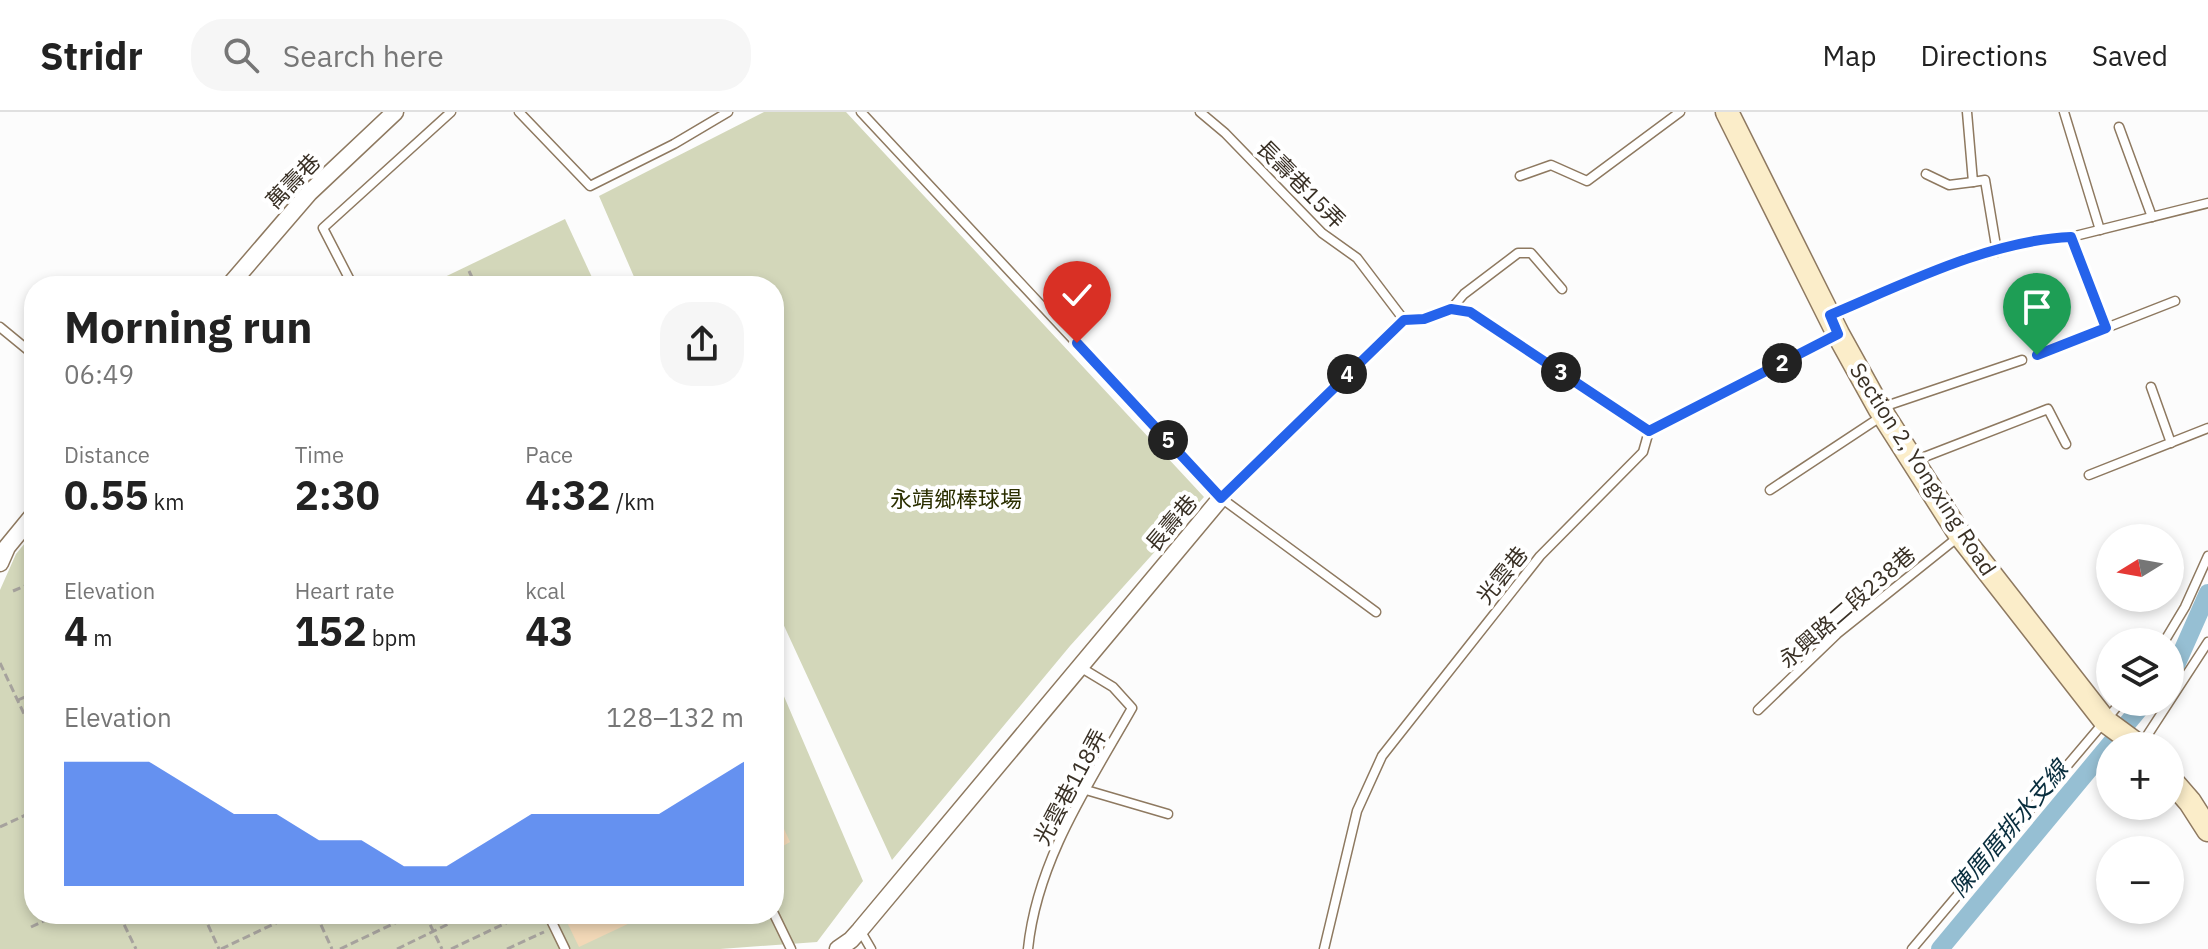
<!DOCTYPE html>
<html lang="en">
<head>
<meta charset="utf-8">
<style>
  :root { --surface:#fff; --page:#f6f6f6; --text:#222; --muted:#767676; --line:#e0e0e0; --accent:#2563eb }
  body { margin:0; font-family:"IBM Plex Sans","Noto Sans TC",sans-serif; background:var(--page); color:var(--text); height:100vh; display:flex; flex-direction:column; font-size:30px; white-space:nowrap }
  * { box-sizing:border-box; margin:0 }
  p { font-size:26px; color:var(--muted) }
  .icon { flex:none; width:44px; height:44px; fill:none; stroke:currentColor; stroke-width:2; stroke-linecap:round; stroke-linejoin:round }
  .map { position:relative; flex:1; overflow:hidden }
  .sheet { position:absolute; left:24px; top:164px; width:760px; height:648px; display:flex; flex-direction:column; background:var(--surface); border-radius:32px; box-shadow:0 4px 12px #0003 }
  .sheet>* { flex:none }
  .needle { width:52px; rotate:259deg }
  .controls { position:absolute; left:2096px; top:412px; display:grid; gap:16px }
  .controls a { display:grid; place-items:center; width:88px; height:88px; border-radius:50%; background:var(--surface); box-shadow:0 4px 12px #0003; font-size:40px }
  .pin { position:absolute; display:grid; place-items:center; width:68px; height:68px; color:#fff; margin:-82px -34px; border-radius:50% 50% 50% 0; rotate:-45deg; box-shadow:0 0 8px #0007 }
  .pin .icon { rotate:45deg }
  .km { position:absolute; width:40px; height:40px; margin:-20px; border-radius:50%; background:#222; color:#fff; font-size:22px; line-height:40px; text-align:center }
  .round { display:grid; place-items:center; flex:none; width:84px; height:84px; border-radius:32px; background:var(--page) }
  .headline { display:flex; align-items:center; justify-content:space-between; height:136px; padding:0 40px }
  h1 { font-size:44px; font-weight:700; line-height:60px }
  .metrics { display:grid; grid-template-columns:repeat(3,1fr); gap:12px; height:136px; padding:8px 40px }
  .metrics div { display:grid; align-content:center }
  .metrics b { font-size:40px; font-weight:700 }
  .metrics small { font-size:22px; font-weight:400 }
  .metrics p { font-size:22px }
  .chart { height:224px; padding:16px 40px }
  .chart p { display:flex; justify-content:space-between }
  .chart svg { width:100%; height:144px; margin-top:8px; fill:var(--accent); opacity:.7 }
  header { display:flex; align-items:center; gap:48px; box-sizing:border-box; height:112px; padding:0 40px; background:var(--surface); border-bottom:2px solid var(--line) }
  header strong { font-size:38px }
  nav { display:flex; gap:44px; margin-inline-start:auto; font-size:28px }
  .search { width:560px; height:72px; background:var(--page); display:flex; align-items:center; gap:20px; box-sizing:border-box; padding:0 28px; border-radius:32px; color:var(--muted); font-size:30px }
  .map>svg:first-child { display:block }
  .green { fill:#d3d7ba }
  .lines { fill:none; stroke-linecap:round; stroke-linejoin:round }
  .canal { stroke:#96bfd3; stroke-width:18 }
  .building { fill:#f2d8b7 }
  .lane-casing { stroke:#8e7960; stroke-width:11 }
  .street-casing { stroke:#8e7960; stroke-width:19 }
  .secondary-casing { stroke:#8e7960; stroke-width:25 }
  .path { stroke:#a6a29d; stroke-width:3; stroke-dasharray:8 4; stroke-linecap:butt }
  .lane { stroke:#fff; stroke-width:8 }
  .street { stroke:#fff; stroke-width:16 }
  .secondary { stroke:#fbedc9; stroke-width:22 }
  .route-casing { stroke:#fff; stroke-width:16 }
  .route { stroke:#2563eb; stroke-width:10 }
  .labels { text-anchor:middle; stroke-width:8; stroke-linejoin:round; paint-order:stroke }
  .street-label { font-size:22px; fill:#393025; stroke:#fff }
  .park-label { font-size:22px; fill:#2b2f00; stroke:#fff }
  .water-label { font-size:24px; font-style:italic; fill:#082d3d; stroke:#fff }
</style>
</head>
<body>
<header>
<strong>Stridr</strong>
<div class="search"><svg class="icon" aria-label="search" viewBox="0 0 24 24"><circle cx="10" cy="10" r="6"/><path d="M15 15l6 6"/></svg>Search here</div>
<nav><a>Map</a><a>Directions</a><a>Saved</a></nav>
</header>
<div class="map">
<svg width="2208" height="837" viewBox="0 0 2208 837">
  <rect width="100%" height="100%" fill="#fcfcfc"/>
  <g class="green">
    <path d="M764,0H846L1204,385L1070,534L892,748L774,492V174H638L599,84Z"/>
    <path d="M565,107L596,174H426Z"/>
    <path d="M34,420V802H774V561L863,769L817,830L720,837H0V478L16,442Z"/>
  </g>
  <g class="lines">
    <g class="canal">
      <path d="M2170,560L2177,551L2208,481"/>
      <path d="M1940,837L2145,590"/>
    </g>
  </g>
  <g class="building">
    <path d="M774,695L790,730L774,739Z"/>
    <path d="M563,802H649L579,835Z"/>
  </g>
  <g class="lines">
    <g class="lane-casing">
      <g id="lane">
        <path d="M519,0L590,74L674,32L728,0"/>
        <path d="M861,0L1221,386L1376,500"/>
        <path d="M1200,0L1225,21L1322,121L1357,146L1404,208"/>
        <path d="M1967,0L1973,70L1985,68L1997,140"/>
        <path d="M2064,0L2100,118"/>
        <path d="M2119,15L2152,105"/>
        <path d="M1926,62L1949,73L1973,70"/>
        <path d="M1520,64L1551,53L1587,69L1680,0"/>
        <path d="M2071,125L2106,216"/>
        <path d="M353,174L323,116L451,0"/>
        <path d="M1451,197L1464,182L1518,141H1531L1562,177"/>
        <path d="M1831,203L1947,154L2045,126L2071,125L2208,91"/>
        <path d="M0,215L34,243"/>
        <path d="M2037,243L2175,189"/>
        <path d="M2151,275L2171,331"/>
        <path d="M1883,295L2022,248"/>
        <path d="M1914,349L2048,297L2066,332"/>
        <path d="M2089,363L2208,316"/>
        <path d="M1770,378L1882,304"/>
        <path d="M1221,386L1404,208L1424,207L1451,197L1470,200L1649,319"/>
        <path d="M2164,530L2185,495L2208,444"/>
        <path d="M1758,598L1837,522L1957,426"/>
        <path d="M2141,633L2208,530"/>
        <path d="M1086,678L1168,702"/>
        <path d="M548,802L565,837"/>
        <path d="M774,802L791,837"/>
        <path d="M860,818L871,837"/>
        <path d="M1028,837C1037,748 1089,672 1132,596L1113,575L1080,555"/>
        <path d="M1324,837L1357,699L1382,644L1540,444L1643,340L1649,319L1836,223"/>
        <path d="M1912,837L2121,590"/>
      </g>
    </g>
    <g class="street-casing">
      <g id="street">
        <path d="M229,174L309,81L395,0"/>
        <path d="M0,451L7,435L34,402"/>
        <path d="M838,837L851,828L860,818L1221,386"/>
      </g>
    </g>
    <g class="secondary-casing">
      <g id="secondary">
        <path d="M1727,0L1838,222L1879,296L1960,423L2105,609L2139,634"/>
        <path d="M2170,667L2190,690L2208,718"/>
      </g>
    </g>
    <g class="path">
      <path d="M469,159L476,174"/>
      <path d="M13,479L34,470"/>
      <path d="M0,551L34,623"/>
      <path d="M18,588L34,581"/>
      <path d="M0,715L34,699"/>
      <path d="M119,802L136,837"/>
      <path d="M203,802L219,837"/>
      <path d="M316,802L332,837"/>
      <path d="M425,802L442,837"/>
      <path d="M31,815L58,802"/>
      <path d="M221,837L295,802"/>
      <path d="M340,837L414,802"/>
      <path d="M397,837L469,802"/>
      <path d="M451,837L525,802"/>
      <path d="M507,837L544,820"/>
    </g>
    <use href="#lane" class="lane"/>
    <use href="#street" class="street"/>
    <use href="#secondary" class="secondary"/>
  </g>
  <g class="lines">
    <g class="route-casing">
      <path id="route" d="M1077,231L1221,386L1404,208L1424,207L1451,197L1470,200L1649,319L1838,222L1830,203C1904,172 1991,128 2071,125L2106,216L2037,243"/>
    </g>
    <use href="#route" class="route"/>
  </g>
  <g class="labels">
    <g class="street-label">
      <text transform="translate(293 69) rotate(-46)" y="8">萬壽巷</text>
      <text transform="translate(1301 72) rotate(45)" y="8">長壽巷15弄</text>
      <text transform="translate(1923 357) rotate(57)" y="8">Section 2, Yongxing Road</text>
      <text transform="translate(1171 411) rotate(-50)" y="8">長壽巷</text>
      <text transform="translate(1502 463) rotate(-51)" y="8">光雲巷</text>
      <text transform="translate(1847 495) rotate(-41)" y="8">永興路二段238巷</text>
      <text transform="translate(1070 675) rotate(-62)" y="8">光雲巷118弄</text>
    </g>
    <g class="park-label">
      <text x="956" y="395">永靖鄉棒球場</text>
    </g>
    <g class="water-label">
      <text transform="translate(2009 717) rotate(-50)" y="8">陳厝厝排水支線</text>
    </g>
  </g>
</svg>
<div class="controls">
<a><svg class="needle" viewBox="-14 -14 28 28"><path d="M0-13l5 13h-10z" fill="#e53935"/><path d="M0 13l5-13h-10z" fill="#767676"/></svg></a>
<a><svg class="icon" aria-label="layers" viewBox="0 0 24 24"><path d="M12 4l9 5-9 5-9-5zM3 14l9 5 9-5"/></svg></a>
<a>+</a>
<a>−</a>
</div>
<div class="pin" style="left:2037px;top:243px;background:#1e9e55"><svg class="icon" aria-label="arrive" viewBox="0 0 24 24"><path d="M6 21V4h12l-3 4 3 4H6"/></svg></div>
<div class="pin" style="left:1077px;top:231px;background:#d93025"><svg class="icon" aria-label="check" viewBox="0 0 24 24"><path d="M5 12l5 5 9-10"/></svg></div>
<b class="km" style="left:1782px;top:251px">2</b>
<b class="km" style="left:1561px;top:260px">3</b>
<b class="km" style="left:1347px;top:262px">4</b>
<b class="km" style="left:1168px;top:328px">5</b>
<section class="sheet">
<div class="headline"><div><h1>Morning run</h1><p>06:49</p></div><a class="round"><svg class="icon" aria-label="share" viewBox="0 0 24 24"><path d="M12 15V3M7 8l5-5 5 5M5 13v7h14v-7"/></svg></a></div>
<div class="metrics">
<div><p>Distance</p><b>0.55<small> km</small></b></div>
<div><p>Time</p><b>2:30</b></div>
<div><p>Pace</p><b>4:32<small> /km</small></b></div>
</div>
<div class="metrics">
<div><p>Elevation</p><b>4<small> m</small></b></div>
<div><p>Heart rate</p><b>152<small> bpm</small></b></div>
<div><p>kcal</p><b>43</b></div>
</div>
<div class="chart"><p><span>Elevation</span>128–132 m</p>
<svg viewBox="0 0 160 44" preserveAspectRatio="none"><path d="M0 44V6L10 6L20 6L30 14L40 22L50 22L60 30L70 30L80 38L90 38L100 30L110 22L120 22L130 22L140 22L150 14L160 6V44z"/></svg>
</div>
</section>
</div>
</body>
</html>
